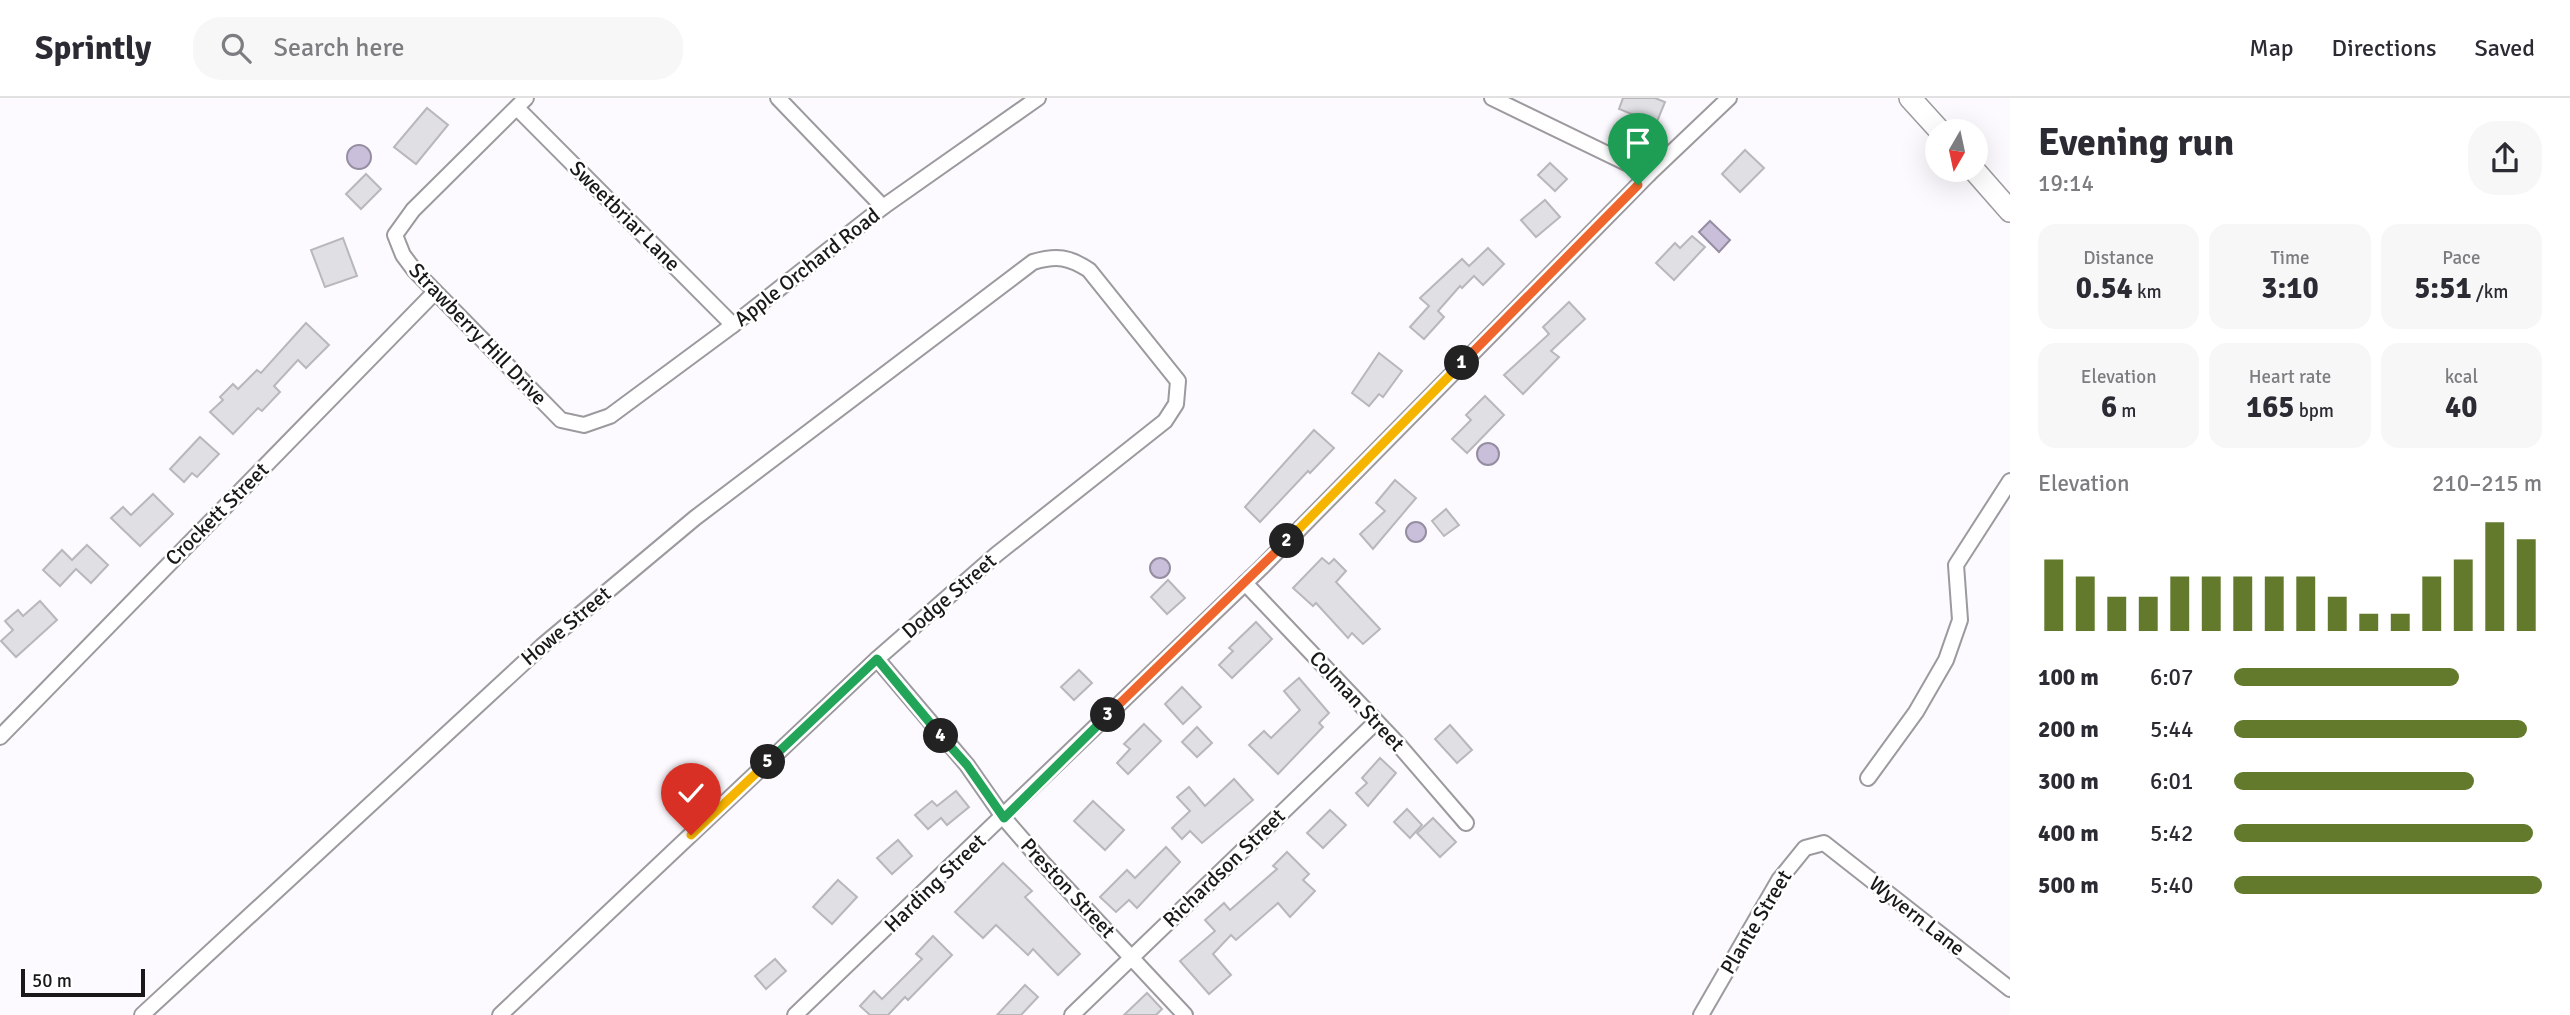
<!DOCTYPE html>
<html lang="en">
<head>
<meta charset="utf-8">
<style>
  :root { --surface:#fff; --page:#f7f7f7; --text:#2b2b33; --muted:#7c7c81; --line:#e1e1e2; --accent:#637a2c }
  body { margin:0; font-family:Signika,sans-serif; background:var(--page); color:var(--text); height:100vh; display:flex; flex-direction:column; font-size:26px; white-space:nowrap }
  * { box-sizing:border-box; margin:0 }
  p { font-size:23px; color:var(--muted) }
  .icon { flex:none; width:38px; height:38px; fill:none; stroke:currentColor; stroke-width:2; stroke-linecap:round; stroke-linejoin:round }
  .map { position:relative; flex:1; overflow:hidden }
  .panel { display:flex; flex-direction:column; background:var(--surface); width:560px }
  .panel>* { flex:none }
  .needle { width:46px; rotate:189deg }
  .controls { position:absolute; left:1925px; top:21px; display:grid; gap:14px }
  .controls a { display:grid; place-items:center; width:63px; height:63px; border-radius:50%; background:var(--surface); box-shadow:0 7px 28px #0002; font-size:35px }
  .scale { position:absolute; left:21px; bottom:18px; width:124px; box-sizing:border-box; padding-left:7px; border:4px solid #19191a; border-top:0; font-size:19px; line-height:24px; white-space:nowrap; color:#19191a; -webkit-text-stroke:5px #fff; paint-order:stroke }
  .pin { position:absolute; display:grid; place-items:center; width:60px; height:60px; color:#fff; margin:-72px -30px; border-radius:50% 50% 50% 0; rotate:-45deg; box-shadow:0 0 7px #0007 }
  .pin .icon { rotate:45deg }
  .km { position:absolute; width:35px; height:35px; margin:-18px; border-radius:50%; background:#222; color:#fff; font-size:19px; line-height:35px; text-align:center }
  .round { display:grid; place-items:center; flex:none; width:74px; height:74px; border-radius:28px; background:var(--page) }
  .head { display:flex; align-items:center; justify-content:space-between; height:119px; padding:0 28px }
  h1 { font-size:38px; font-weight:800; line-height:52px }
  .metrics { display:grid; grid-template-columns:repeat(3,1fr); gap:10px; height:119px; padding:7px 28px }
  .metrics div { display:grid; align-content:center; border-radius:18px; background:var(--page); text-align:center }
  .metrics b { font-size:30px; font-weight:800 }
  .metrics small { font-size:19px; font-weight:400 }
  .metrics p { font-size:19px }
  .chart { height:196px; padding:14px 28px }
  .chart p { display:flex; justify-content:space-between }
  .chart svg { width:100%; height:126px; margin-top:7px; stroke:var(--accent); stroke-width:6 }
  ul { padding:0 28px; list-style:none; font-size:23px }
  li { display:grid; grid-template-columns:112px 84px 1fr; align-items:center; height:52px }
  li i { height:18px; border-radius:9px; background:var(--accent) }
  header { display:flex; align-items:center; gap:42px; box-sizing:border-box; height:98px; padding:0 35px; background:var(--surface); border-bottom:2px solid var(--line) }
  header strong { font-size:33px }
  nav { display:flex; gap:38px; margin-inline-start:auto; font-size:24px }
  .search { width:490px; height:63px; background:var(--page); display:flex; align-items:center; gap:18px; box-sizing:border-box; padding:0 24px; border-radius:28px; color:var(--muted); font-size:26px }
  main { display:flex; flex:1; min-height:0 }
  .map>svg:first-child { display:block }
  .water { fill:#cabfdb; stroke:#958da1; stroke-width:2 }
  .building { fill:#e0dfe3; stroke:#b8b7bb; stroke-width:2 }
  .lines { fill:none; stroke-linecap:round; stroke-linejoin:round }
  .street-casing { stroke:#9c9a9e; stroke-width:18 }
  .secondary-casing { stroke:#9c9a9e; stroke-width:24 }
  .street { stroke:#fff; stroke-width:14 }
  .secondary { stroke:#fff; stroke-width:21 }
  .split-1-casing { stroke:#fff; stroke-width:14 }
  .split-2-casing { stroke:#fff; stroke-width:14 }
  .split-3-casing { stroke:#fff; stroke-width:14 }
  .split-4-casing { stroke:#fff; stroke-width:14 }
  .split-5-casing { stroke:#fff; stroke-width:14 }
  .split-6-casing { stroke:#fff; stroke-width:14 }
  .split-1 { stroke:#f0652b; stroke-width:9 }
  .split-2 { stroke:#f5b400; stroke-width:9 }
  .split-3 { stroke:#f0652b; stroke-width:9 }
  .split-4 { stroke:#22a559; stroke-width:9 }
  .split-5 { stroke:#22a559; stroke-width:9 }
  .split-6 { stroke:#f5b400; stroke-width:9 }
  .labels { text-anchor:middle; stroke-width:5; stroke-linejoin:round; paint-order:stroke }
  .street-label { font-size:21px; fill:#19191a; stroke:#fff }
</style>
</head>
<body>
<header>
<strong>Sprintly</strong>
<div class="search"><svg class="icon" aria-label="search" viewBox="0 0 24 24"><circle cx="10" cy="10" r="6"/><path d="M15 15l6 6"/></svg>Search here</div>
<nav><a>Map</a><a>Directions</a><a>Saved</a></nav>
</header>
<main>
<div class="map">
<svg width="2010" height="917" viewBox="0 0 2010 917">
  <rect width="100%" height="100%" fill="#fcfafe"/>
  <g class="water">
    <circle cx="359" cy="59" r="12"/>
    <path d="M1710,123L1730,142L1719,154L1699,134Z"/>
    <circle cx="1488" cy="356" r="11"/>
    <circle cx="1416" cy="434" r="10"/>
    <circle cx="1160" cy="470" r="10"/>
  </g>
  <g class="building">
    <path d="M1623,0H1655L1665,4L1656,26L1619,11Z"/>
    <path d="M427,10L448,27L416,66L394,49Z"/>
    <path d="M1745,52L1764,70L1740,94L1722,76Z"/>
    <path d="M1550,65L1567,81L1555,93L1538,77Z"/>
    <path d="M366,76L381,91L361,111L346,96Z"/>
    <path d="M1545,102L1560,119L1536,139L1521,122Z"/>
    <path d="M1692,138L1705,149L1674,182L1656,165L1675,145L1680,150Z"/>
    <path d="M343,140L357,178L325,189L311,152Z"/>
    <path d="M1488,150L1504,166L1483,187L1474,178L1462,190L1460,188L1438,213L1444,219L1424,241L1410,229L1429,208L1420,200L1462,161L1469,168Z"/>
    <path d="M1569,204L1585,221L1551,253L1559,259L1523,296L1504,277L1549,236L1543,229Z"/>
    <path d="M306,225L329,247L306,270L298,262L274,288L280,294L262,313L258,310L233,336L210,314L223,302L220,299L233,286L238,291L257,272L261,275Z"/>
    <path d="M1379,255L1402,273L1383,299L1379,296L1369,308L1352,295Z"/>
    <path d="M1485,298L1504,317L1467,355L1452,341L1471,322L1466,317Z"/>
    <path d="M1314,332L1334,350L1310,375L1308,373L1260,424L1245,409Z"/>
    <path d="M200,339L219,356L197,379L192,375L184,384L170,371Z"/>
    <path d="M1395,382L1416,400L1373,451L1360,436L1385,413L1376,405Z"/>
    <path d="M153,396L173,416L140,448L111,420L123,409L131,417Z"/>
    <path d="M1446,411L1459,427L1444,438L1432,423Z"/>
    <path d="M87,447L108,467L91,485L76,471L60,488L43,472L62,452L72,462Z"/>
    <path d="M1322,460L1329,466L1334,461L1346,473L1336,484L1380,531L1363,546L1352,535L1348,540L1316,505L1313,508L1293,490Z"/>
    <path d="M1168,482L1185,500L1167,516L1151,499Z"/>
    <path d="M40,503L57,522L16,559L1,543L13,532L5,523L18,512L23,518Z"/>
    <path d="M1256,524L1272,541L1232,580L1219,567L1233,553L1229,550Z"/>
    <path d="M1079,572L1092,585L1074,602L1061,589Z"/>
    <path d="M1299,580L1329,615L1319,625L1323,629L1278,676L1249,647L1264,633L1271,640L1300,612L1284,593Z"/>
    <path d="M1182,589L1201,609L1183,626L1165,606Z"/>
    <path d="M1144,626L1161,643L1128,676L1117,665L1130,651L1124,646Z"/>
    <path d="M1450,627L1472,652L1457,665L1435,641Z"/>
    <path d="M1197,629L1212,645L1197,659L1182,644Z"/>
    <path d="M1380,660L1396,675L1368,708L1356,695L1367,685L1362,680Z"/>
    <path d="M1234,681L1253,702L1202,745L1190,733L1182,741L1172,730L1190,713L1177,699L1189,689L1205,708Z"/>
    <path d="M956,693L969,709L947,727L941,720L928,731L915,717L932,703L937,708Z"/>
    <path d="M1093,703L1124,732L1105,752L1074,723Z"/>
    <path d="M1407,711L1422,727L1410,740L1394,724Z"/>
    <path d="M1330,712L1346,727L1323,750L1307,735Z"/>
    <path d="M1433,720L1456,744L1440,759L1417,735Z"/>
    <path d="M898,742L912,758L892,776L877,760Z"/>
    <path d="M1166,749L1180,764L1137,810L1129,802L1116,814L1100,799L1127,772L1135,780Z"/>
    <path d="M1287,754L1309,776L1303,782L1315,793L1290,819L1278,805L1236,842L1231,837L1213,856L1231,877L1209,896L1180,863L1215,833L1205,822L1224,805L1230,812L1277,771L1273,768Z"/>
    <path d="M1003,765L1032,793L1025,799L1080,856L1058,877L1033,851L1028,857L996,827L983,840L955,814Z"/>
    <path d="M838,782L857,799L832,826L813,809Z"/>
    <path d="M933,838L952,857L908,902L905,899L888,917H870L860,908L874,893L882,901L922,861L916,856Z"/>
    <path d="M775,861L786,873L766,891L755,878Z"/>
    <path d="M1025,887L1038,899L1021,917H997Z"/>
    <path d="M1147,895L1162,911L1156,917H1124Z"/>
  </g>
  <g class="lines">
    <g class="street-casing">
      <g id="street">
        <path d="M526,0L413,112L395,137L403,157L415,173L561,322L584,327L610,318L733,227L883,109L1038,0"/>
        <path d="M778,0L883,109"/>
        <path d="M1492,0L1649,76"/>
        <path d="M517,10L733,227"/>
        <path d="M1245,485L1397,645L1466,725"/>
        <path d="M877,561L967,667L1004,720L1042,764L1185,917"/>
        <path d="M0,639L435,194"/>
        <path d="M1868,680L1916,614L1946,562L1960,522L1956,467L2010,383"/>
        <path d="M142,917L542,548L695,420L1033,164C1057,157 1069,159 1089,172L1178,283L1176,306L1165,323L997,456L877,561L500,917"/>
        <path d="M795,917L1262,469L1649,76L1729,0"/>
        <path d="M1072,917L1376,624"/>
        <path d="M1701,917L1779,782L1805,750L1824,745L2010,891"/>
      </g>
    </g>
    <g class="secondary-casing">
      <g id="secondary">
        <path d="M1910,0L1940,33"/>
        <path d="M1974,72L2010,113"/>
      </g>
    </g>
    <use href="#street" class="street"/>
    <use href="#secondary" class="secondary"/>
  </g>
  <g class="lines">
    <g class="split-1-casing">
      <path id="split-1" d="M1462,265L1638,87"/>
    </g>
    <g class="split-2-casing">
      <path id="split-2" d="M1287,443L1462,265"/>
    </g>
    <g class="split-3-casing">
      <path id="split-3" d="M1108,617L1287,443"/>
    </g>
    <g class="split-4-casing">
      <path id="split-4" d="M941,638L967,667L1004,720L1108,617"/>
    </g>
    <g class="split-5-casing">
      <path id="split-5" d="M768,664L877,561L941,638"/>
    </g>
    <g class="split-6-casing">
      <path id="split-6" d="M691,737L768,664"/>
    </g>
    <use href="#split-1" class="split-1"/>
    <use href="#split-2" class="split-2"/>
    <use href="#split-3" class="split-3"/>
    <use href="#split-4" class="split-4"/>
    <use href="#split-5" class="split-5"/>
    <use href="#split-6" class="split-6"/>
  </g>
  <g class="labels">
    <g class="street-label">
      <text transform="translate(625 118) rotate(45)" y="7">Sweetbriar Lane</text>
      <text transform="translate(807 169) rotate(-38)" y="7">Apple Orchard Road</text>
      <text transform="translate(478 236) rotate(46)" y="7">Strawberry Hill Drive</text>
      <text transform="translate(217 416) rotate(-45)" y="7">Crockett Street</text>
      <text transform="translate(949 498) rotate(-41)" y="7">Dodge Street</text>
      <text transform="translate(566 528) rotate(-40)" y="7">Howe Street</text>
      <text transform="translate(1357 603) rotate(47)" y="7">Colman Street</text>
      <text transform="translate(1224 770) rotate(-44)" y="7">Richardson Street</text>
      <text transform="translate(935 785) rotate(-44)" y="7">Harding Street</text>
      <text transform="translate(1068 790) rotate(47)" y="7">Preston Street</text>
      <text transform="translate(1917 818) rotate(38)" y="7">Wyvern Lane</text>
      <text transform="translate(1756 824) rotate(-59)" y="7">Plante Street</text>
    </g>
  </g>
</svg>
<div class="controls">
<a><svg class="needle" viewBox="-14 -14 28 28"><path d="M0-13l5 13h-10z" fill="#e53935"/><path d="M0 13l5-13h-10z" fill="#7c7c81"/></svg></a>
</div>
<div class="scale">50 m</div>
<div class="pin" style="left:1638px;top:87px;background:#1e9e55"><svg class="icon" aria-label="arrive" viewBox="0 0 24 24"><path d="M6 21V4h12l-3 4 3 4H6"/></svg></div>
<div class="pin" style="left:691px;top:737px;background:#d93025"><svg class="icon" aria-label="check" viewBox="0 0 24 24"><path d="M5 12l5 5 9-10"/></svg></div>
<b class="km" style="left:1462px;top:265px">1</b>
<b class="km" style="left:1287px;top:443px">2</b>
<b class="km" style="left:1108px;top:617px">3</b>
<b class="km" style="left:941px;top:638px">4</b>
<b class="km" style="left:768px;top:664px">5</b>
</div>
<section class="panel">
<div class="head"><div><h1>Evening run</h1><p>19:14</p></div><a class="round"><svg class="icon" aria-label="share" viewBox="0 0 24 24"><path d="M12 15V3M7 8l5-5 5 5M5 13v7h14v-7"/></svg></a></div>
<div class="metrics">
<div><p>Distance</p><b>0.54<small> km</small></b></div>
<div><p>Time</p><b>3:10</b></div>
<div><p>Pace</p><b>5:51<small> /km</small></b></div>
</div>
<div class="metrics">
<div><p>Elevation</p><b>6<small> m</small></b></div>
<div><p>Heart rate</p><b>165<small> bpm</small></b></div>
<div><p>kcal</p><b>40</b></div>
</div>
<div class="chart"><p><span>Elevation</span>210–215 m</p>
<svg viewBox="0 0 160 44" preserveAspectRatio="none"><path d="M5 44V19M15 44V25M25 44V32M35 44V32M45 44V25M55 44V25M65 44V25M75 44V25M85 44V25M95 44V32M105 44V38M115 44V38M125 44V25M135 44V19M145 44V6M155 44V12"/></svg>
</div>
<ul>
<li><b>100 m</b>6:07<i style="width:73%"></i></li>
<li><b>200 m</b>5:44<i style="width:95%"></i></li>
<li><b>300 m</b>6:01<i style="width:78%"></i></li>
<li><b>400 m</b>5:42<i style="width:97%"></i></li>
<li><b>500 m</b>5:40<i style="width:100%"></i></li>
</ul>
</section>
</main>
</body>
</html>
